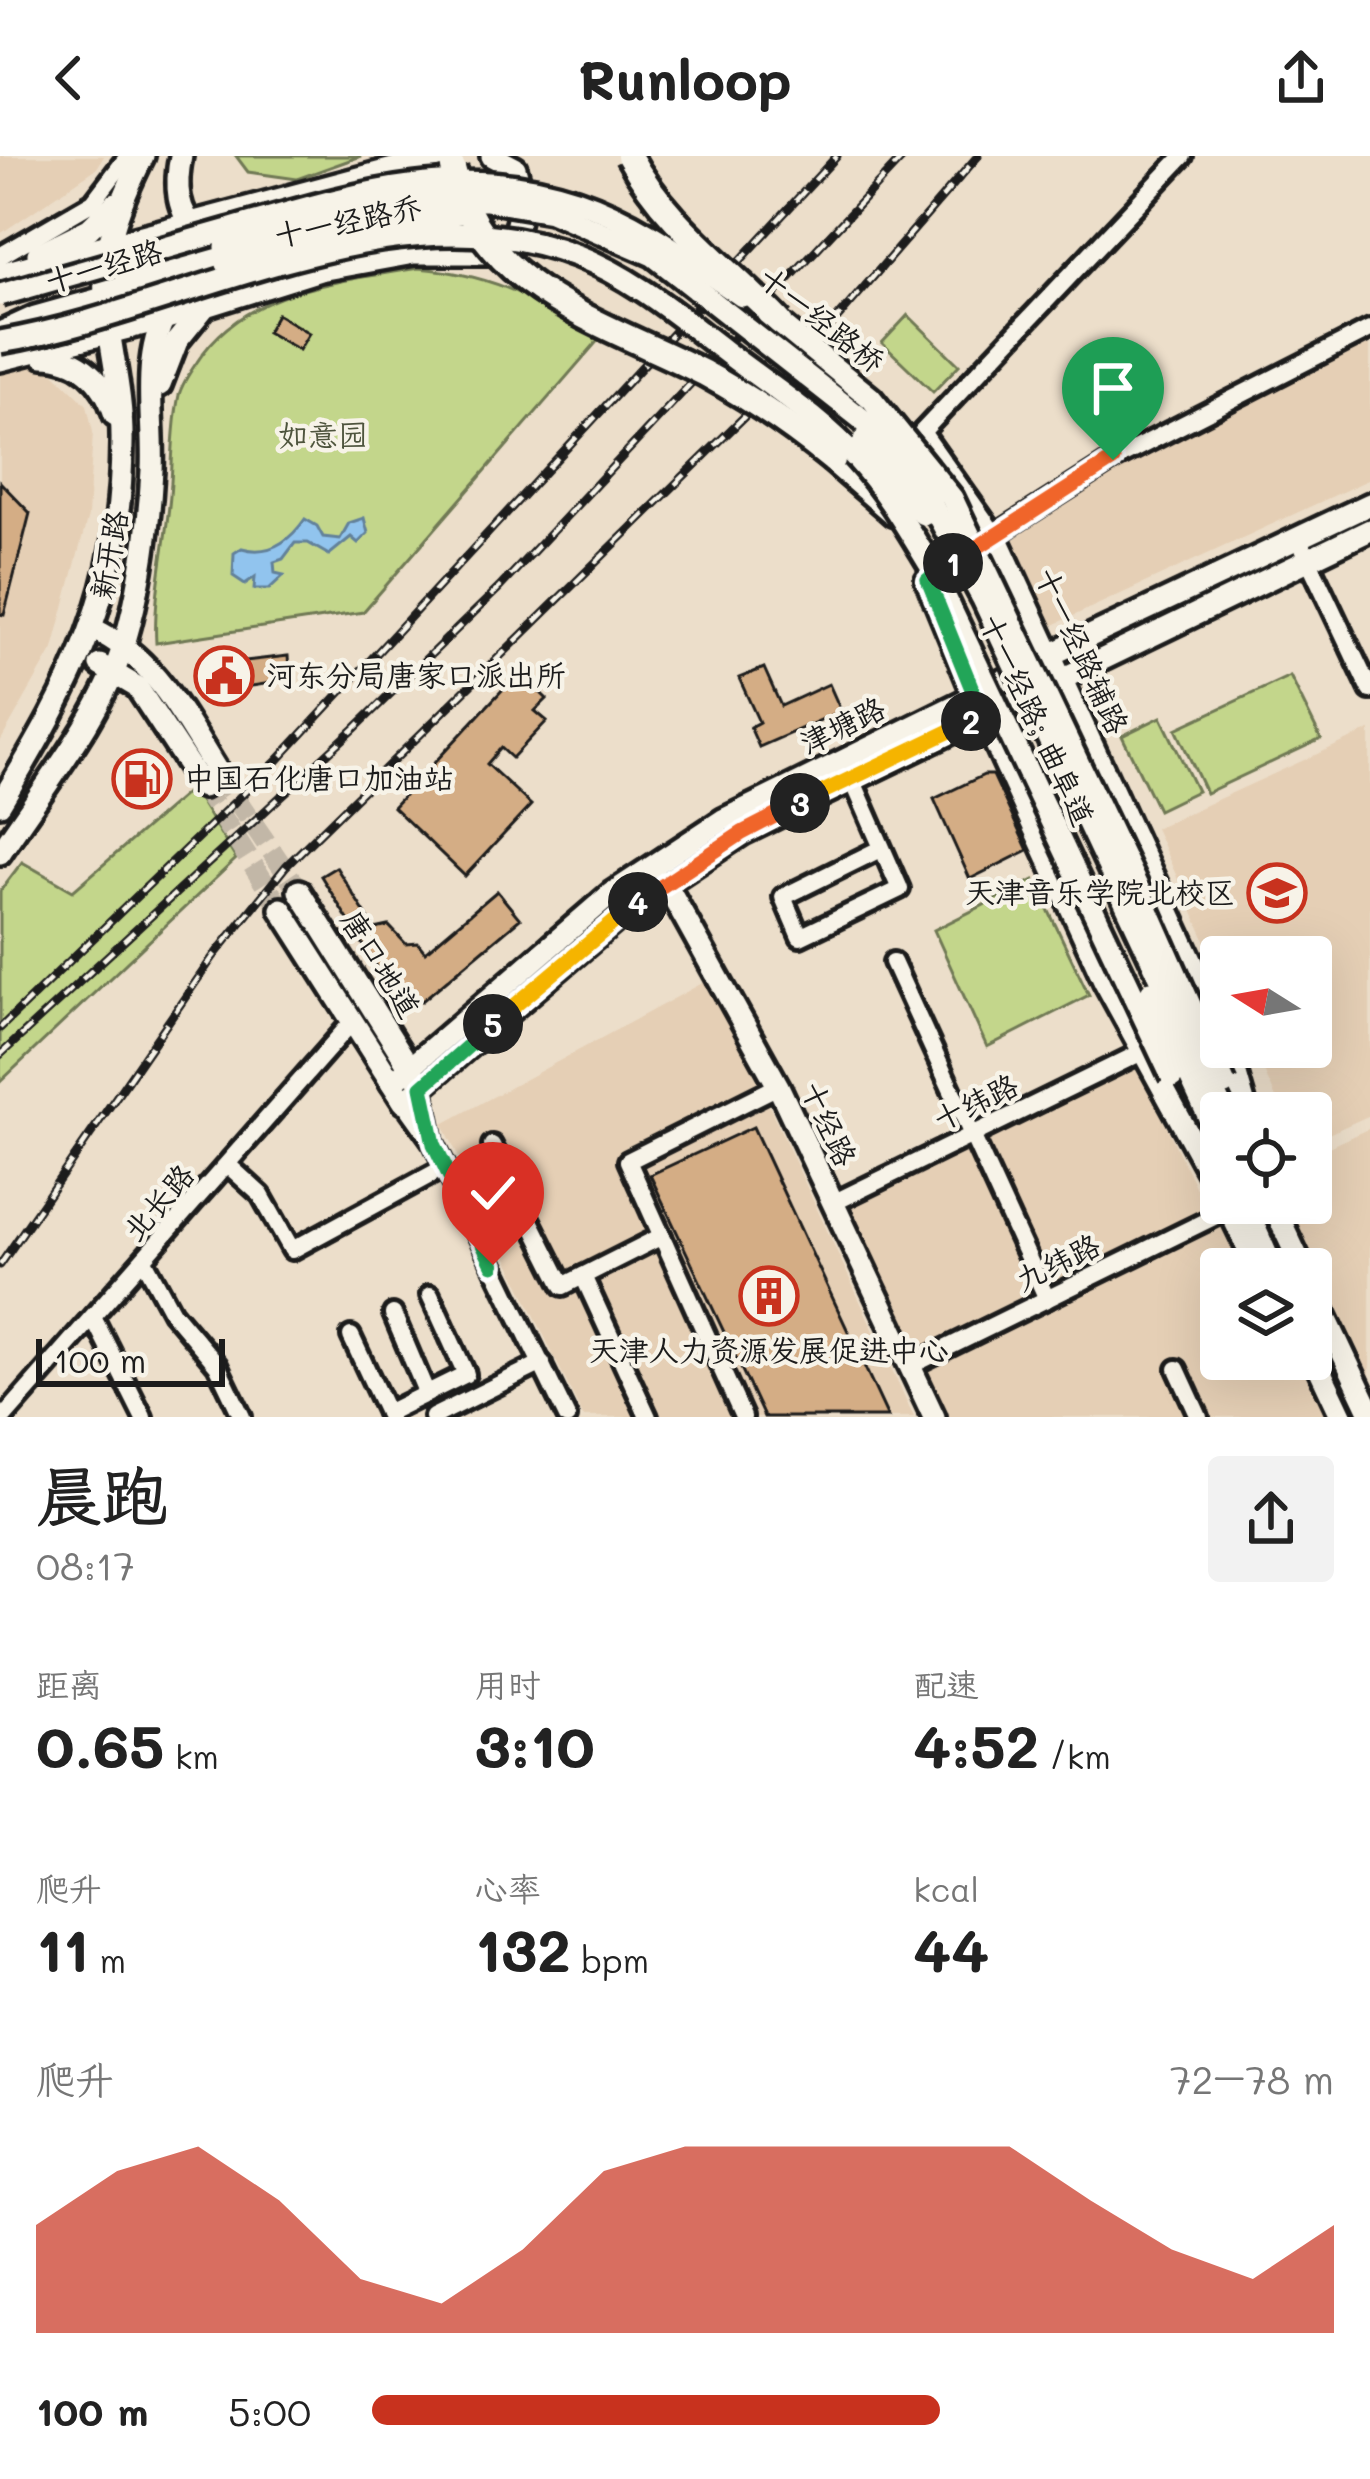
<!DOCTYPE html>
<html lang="zh">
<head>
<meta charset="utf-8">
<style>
  :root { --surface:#fff; --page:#f2f2f2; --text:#222; --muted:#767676; --accent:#c8321e }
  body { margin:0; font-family:Mali,"LXGW WenKai TC",sans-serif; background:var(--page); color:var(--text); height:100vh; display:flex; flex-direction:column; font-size:45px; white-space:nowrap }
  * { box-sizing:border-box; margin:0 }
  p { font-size:39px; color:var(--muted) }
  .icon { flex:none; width:66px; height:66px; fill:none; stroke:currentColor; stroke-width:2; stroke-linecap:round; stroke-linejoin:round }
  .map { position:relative; height:1261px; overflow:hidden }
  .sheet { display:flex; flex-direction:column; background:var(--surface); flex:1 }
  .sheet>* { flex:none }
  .needle { width:78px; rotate:281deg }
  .controls { position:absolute; left:1200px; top:780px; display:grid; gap:24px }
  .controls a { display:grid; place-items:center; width:132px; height:132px; border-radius:12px; background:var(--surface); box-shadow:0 12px 48px #0002; font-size:60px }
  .scale { position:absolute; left:36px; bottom:30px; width:189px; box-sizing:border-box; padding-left:12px; border:6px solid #1c1c1c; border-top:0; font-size:33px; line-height:42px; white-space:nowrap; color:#1c1c1c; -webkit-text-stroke:9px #f7f3e8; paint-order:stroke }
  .pin { position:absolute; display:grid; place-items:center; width:102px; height:102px; color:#fff; margin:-123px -51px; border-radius:50% 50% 50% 0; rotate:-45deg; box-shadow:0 0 12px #0007 }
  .pin .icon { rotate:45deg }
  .km { position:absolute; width:60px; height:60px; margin:-30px; border-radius:50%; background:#222; color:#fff; font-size:33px; line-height:60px; text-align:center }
  .round { display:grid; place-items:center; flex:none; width:126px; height:126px; border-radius:12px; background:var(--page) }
  .summary { display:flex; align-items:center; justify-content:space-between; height:204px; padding:0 36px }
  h1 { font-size:66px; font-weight:800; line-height:90px }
  .figures { display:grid; grid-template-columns:repeat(3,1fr); gap:18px; height:204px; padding:12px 36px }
  .figures div { display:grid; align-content:center }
  .figures b { font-size:60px; font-weight:800 }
  .figures small { font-size:33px; font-weight:400 }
  .figures p { font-size:33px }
  .chart { height:336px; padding:24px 36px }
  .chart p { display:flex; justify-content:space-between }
  .chart svg { width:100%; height:216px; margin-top:12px; fill:var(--accent); opacity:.7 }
  ul { padding:0 36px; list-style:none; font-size:39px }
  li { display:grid; grid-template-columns:192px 144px 1fr; align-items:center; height:90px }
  li i { height:30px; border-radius:15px; background:var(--accent) }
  header { display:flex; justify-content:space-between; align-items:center; height:156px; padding:0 36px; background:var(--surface); font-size:54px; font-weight:800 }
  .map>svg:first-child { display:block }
  .built { fill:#e5cfb5; fill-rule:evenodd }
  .green { fill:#c3d68b; stroke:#707954; stroke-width:3 }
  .water { fill:#91c4ee; stroke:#62819a; stroke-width:3 }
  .building { fill:#d4ad85; stroke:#1c1c1c; stroke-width:3 }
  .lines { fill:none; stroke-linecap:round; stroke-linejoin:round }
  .major-tunnel { stroke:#c2b7a7; stroke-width:21; stroke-dasharray:21 10; stroke-linecap:butt }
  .minor-casing { stroke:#1c1c1c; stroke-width:26 }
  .major-casing { stroke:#1c1c1c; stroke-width:30 }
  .highway-casing { stroke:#1c1c1c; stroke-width:33 }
  .minor { stroke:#f7f3e8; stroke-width:16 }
  .major { stroke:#f7f3e8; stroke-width:21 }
  .highway { stroke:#f7f3e8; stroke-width:24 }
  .rail-casing { stroke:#1c1c1c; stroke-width:9 }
  .rail { stroke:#f7f3e8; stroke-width:4.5; stroke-dasharray:14; stroke-linecap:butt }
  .major-bridge-casing { stroke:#1c1c1c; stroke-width:30; stroke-linecap:butt }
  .highway-bridge-casing { stroke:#1c1c1c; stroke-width:33; stroke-linecap:butt }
  .major-bridge { stroke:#f7f3e8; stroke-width:21 }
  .highway-bridge { stroke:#f7f3e8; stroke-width:24 }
  .split-1-casing { stroke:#fff; stroke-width:24 }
  .split-2-casing { stroke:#fff; stroke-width:24 }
  .split-3-casing { stroke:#fff; stroke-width:24 }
  .split-4-casing { stroke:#fff; stroke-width:24 }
  .split-5-casing { stroke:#fff; stroke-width:24 }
  .split-6-casing { stroke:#fff; stroke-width:24 }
  .split-7-casing { stroke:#fff; stroke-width:24 }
  .split-1 { stroke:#f0652b; stroke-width:15 }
  .split-2 { stroke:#22a559; stroke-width:15 }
  .split-3 { stroke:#f5b400; stroke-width:15 }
  .split-4 { stroke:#f0652b; stroke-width:15 }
  .split-5 { stroke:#f5b400; stroke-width:15 }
  .split-6 { stroke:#22a559; stroke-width:15 }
  .split-7 { stroke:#22a559; stroke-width:15 }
  .labels { text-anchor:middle; stroke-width:9; stroke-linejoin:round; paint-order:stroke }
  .street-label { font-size:30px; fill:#1c1c1c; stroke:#f7f3e8 }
  .park-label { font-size:30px; fill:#4e543d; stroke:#f7f3e8 }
  .poi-label { font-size:30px; fill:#1c1c1c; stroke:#f7f3e8; text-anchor:start }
</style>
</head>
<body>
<header><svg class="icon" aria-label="back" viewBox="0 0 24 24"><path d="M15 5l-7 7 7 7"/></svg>Runloop<svg class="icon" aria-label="share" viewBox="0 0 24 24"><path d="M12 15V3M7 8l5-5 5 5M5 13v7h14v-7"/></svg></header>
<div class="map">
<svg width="1370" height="1261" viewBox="0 0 1370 1261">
  <rect width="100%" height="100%" fill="#ecdeca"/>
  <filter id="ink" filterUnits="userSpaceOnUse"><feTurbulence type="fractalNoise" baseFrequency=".00833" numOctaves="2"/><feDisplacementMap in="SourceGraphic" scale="24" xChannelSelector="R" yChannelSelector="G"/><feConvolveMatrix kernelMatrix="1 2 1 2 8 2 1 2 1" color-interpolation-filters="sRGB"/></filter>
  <g filter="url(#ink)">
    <g class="built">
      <path d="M0,0H104L97,12L0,78Z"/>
      <path d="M1370,188V323L1047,472L997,370L1114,307Z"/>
      <path d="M36,210L54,217L87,249L93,276L88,360L53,493L0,586V214Z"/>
      <path d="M1370,574V959L1311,986V957H1283L1253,891H1311V801H1221V819L1155,672Z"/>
      <path d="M710,823L914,1261H583L443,968Z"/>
      <path d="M1137,909L1204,1049L1221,1041V1047H1311V999L1370,972V1261H949L836,1039ZM1221,1113H1311V1203H1221Z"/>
    </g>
    <g class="green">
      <path d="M236,0H361L297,23L248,16Z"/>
      <path d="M418,112C497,119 533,143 601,181L363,456L156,487C153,441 166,387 170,340C173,307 172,271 179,239C182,228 190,216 197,206C244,132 338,126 418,112Z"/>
      <path d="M908,159L959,209L933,236L882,187Z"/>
      <path d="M1290,520L1321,583L1206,637L1176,573Z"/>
      <path d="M1161,561L1197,635L1158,654L1122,580Z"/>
      <path d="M192,632L236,703L0,926V735L22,706L73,735Z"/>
      <path d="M1034,724L1089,839L987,891L934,774Z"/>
    </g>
    <path class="water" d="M364,362L368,377L358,387L351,381L329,399L308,387H295L283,403L274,406L275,417L284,419L269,433H254L255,421L245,428L233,420L234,397L242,392C269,400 289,386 305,363L317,370L323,381L340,383L349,367Z"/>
    <g class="building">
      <path d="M277,158L309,177L299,194L267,176Z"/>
      <path d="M0,326L30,357L4,459L0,458Z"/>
      <path d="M288,500L290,524L233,533L234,541L210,544L198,524L203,510Z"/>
      <path d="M764,512L781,550L829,528L841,555L759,591L750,571L759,566L739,522Z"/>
      <path d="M519,516L547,543L535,555L547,565L512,602L501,592L487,608L531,649L465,720L393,651Z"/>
      <path d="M984,619H993L1028,694L970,723L934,643Z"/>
      <path d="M336,711L375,773L389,770L406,788L418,787L425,796L497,735L520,763L422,845L389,830L321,720Z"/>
      <path d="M753,971L888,1261H764L650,1019Z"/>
    </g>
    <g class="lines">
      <g class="major-tunnel">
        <path d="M219,618L299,735"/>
        <path d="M203,631L281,753"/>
      </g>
      <g class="minor-casing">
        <g id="minor">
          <path d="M1183,0L922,276L995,379L1113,304L1370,173"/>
          <path d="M0,100L93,46L128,0"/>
          <path d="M1298,382L1370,534"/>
          <path d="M852,623L900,733L800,781L783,741L882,692"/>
          <path d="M893,806L1047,1143"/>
          <path d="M422,931L432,981"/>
          <path d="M404,946L434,988L567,1261"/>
          <path d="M492,989L563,1130L662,1080"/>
          <path d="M228,1009L261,1039L292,1094L445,1011"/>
          <path d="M833,1047L1142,896"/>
          <path d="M144,1104L172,1156L217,1209L242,1261"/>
          <path d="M583,1120L648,1261"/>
          <path d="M393,1158L427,1238"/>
          <path d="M93,1161L143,1261"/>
          <path d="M351,1180L389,1261"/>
          <path d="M910,1210L1230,1053"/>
          <path d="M1177,1213L1199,1261"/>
          <path d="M387,1257L466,1218L430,1139"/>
          <path d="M4,1261L352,866"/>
          <path d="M433,1261L542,1207"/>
          <path d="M743,1261L628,1005L778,930"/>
        </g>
      </g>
      <g class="major-casing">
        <g id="major">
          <path d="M181,0C175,29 176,56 199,77"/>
          <path d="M38,98L89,73L116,47"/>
          <path d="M0,118L442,0"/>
          <path d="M105,126L226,91"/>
          <path d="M0,177L35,161L203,114"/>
          <path d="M43,200C81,201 104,225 115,259"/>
          <path d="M0,204L164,163L320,114L414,97H500L512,87L520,56L522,38L515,12L492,0"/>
          <path d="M160,229L177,185L203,153"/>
          <path d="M93,473C156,502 183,561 219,618"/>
          <path d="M100,509L137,531L203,631"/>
          <path d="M0,648C75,524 121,437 122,287C123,237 109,190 105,141C102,90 121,44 143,0"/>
          <path d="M0,697C43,631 102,561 125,485C141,430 149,371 152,314C155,263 139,198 170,152C184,131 206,120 227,108"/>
          <path d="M665,726L778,930L934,1261"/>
          <path d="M299,735L415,920"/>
          <path d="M281,753L404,946L631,751L743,677L1370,374"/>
          <path d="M1221,869L995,379L927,424L983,560L1105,826L1221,1038"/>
          <path d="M1228,891L1247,957"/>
          <path d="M392,927L612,737L723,664L975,540L1050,499L1370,348"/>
          <path d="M1207,957L1221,991"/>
          <path d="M1226,1047L1258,1113"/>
          <path d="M1244,1047L1273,1113"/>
          <path d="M1272,1047L1303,1113"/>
          <path d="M1311,1130L1370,1255"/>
          <path d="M1311,1195L1342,1261"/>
        </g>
      </g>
      <g class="highway-casing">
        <path id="highway" d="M833,304L894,357"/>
      </g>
      <use href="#minor" class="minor"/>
      <use href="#major" class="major"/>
      <use href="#highway" class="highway"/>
      <g class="rail-casing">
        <g id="rail">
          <path d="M0,872L277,605L837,0"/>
          <path d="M0,899L354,573L499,432L904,0"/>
          <path d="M0,1109L213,801L286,710L795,211L978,0"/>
        </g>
      </g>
      <use href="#rail" class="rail"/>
      <g class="major-bridge-casing">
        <g id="major-bridge">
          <path d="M226,91L411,44H486L551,55L653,99L863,264L918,323L983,443L1221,951"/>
          <path d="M227,108L367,67L460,57"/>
          <path d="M0,139C76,118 152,96 228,74C345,41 456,3 576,44C638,65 689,104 742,140"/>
          <path d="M767,157L871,242L952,342L1144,745L1225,928"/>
          <path d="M0,186C184,155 393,27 578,100C632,121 677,159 723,194C768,229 820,261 858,304C887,336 908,373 930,409L1172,921"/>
          <path d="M864,284L923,358"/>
          <path d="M1151,836L1207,957"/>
        </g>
      </g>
      <g class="highway-bridge-casing">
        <g id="highway-bridge">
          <path d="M629,0C666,69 727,110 780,166"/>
          <path d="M453,12C481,135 604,166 704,217C750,242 793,271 833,304"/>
        </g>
      </g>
      <use href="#major-bridge" class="major-bridge"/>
      <use href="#highway-bridge" class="highway-bridge"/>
    </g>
  </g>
  <g class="lines" filter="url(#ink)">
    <g class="split-1-casing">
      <path id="split-1" d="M953,407L1113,304"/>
    </g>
    <g class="split-2-casing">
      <path id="split-2" d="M953,407L928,424L983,560L971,565"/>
    </g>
    <g class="split-3-casing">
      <path id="split-3" d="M800,647L971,565"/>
    </g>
    <g class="split-4-casing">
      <path id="split-4" d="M638,746L742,677L800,647"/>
    </g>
    <g class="split-5-casing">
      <path id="split-5" d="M493,868L638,746"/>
    </g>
    <g class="split-6-casing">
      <path id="split-6" d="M450,1021L434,988L422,931L493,868"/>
    </g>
    <g class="split-7-casing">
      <path id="split-7" d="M450,1021L493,1109"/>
    </g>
    <use href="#split-1" class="split-1"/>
    <use href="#split-2" class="split-2"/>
    <use href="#split-3" class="split-3"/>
    <use href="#split-4" class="split-4"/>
    <use href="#split-5" class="split-5"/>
    <use href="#split-6" class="split-6"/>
    <use href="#split-7" class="split-7"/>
  </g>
  <defs>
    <g id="civic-ring" transform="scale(3)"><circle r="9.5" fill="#f7f3e8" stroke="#c8321e" stroke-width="1.5"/><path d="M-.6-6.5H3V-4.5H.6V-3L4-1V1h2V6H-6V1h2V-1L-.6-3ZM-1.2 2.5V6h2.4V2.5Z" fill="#c8321e"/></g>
    <g id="fuel-ring" transform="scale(3)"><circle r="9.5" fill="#f7f3e8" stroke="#c8321e" stroke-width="1.5"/><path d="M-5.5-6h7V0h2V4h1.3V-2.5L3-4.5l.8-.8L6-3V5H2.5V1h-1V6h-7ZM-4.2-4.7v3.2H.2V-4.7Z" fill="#c8321e"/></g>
    <g id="university-ring" transform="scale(3)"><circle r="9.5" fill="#f7f3e8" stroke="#c8321e" stroke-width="1.5"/><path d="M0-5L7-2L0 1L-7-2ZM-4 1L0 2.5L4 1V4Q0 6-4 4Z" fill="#c8321e"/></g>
    <g id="building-ring" transform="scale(3)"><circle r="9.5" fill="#f7f3e8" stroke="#c8321e" stroke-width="1.5"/><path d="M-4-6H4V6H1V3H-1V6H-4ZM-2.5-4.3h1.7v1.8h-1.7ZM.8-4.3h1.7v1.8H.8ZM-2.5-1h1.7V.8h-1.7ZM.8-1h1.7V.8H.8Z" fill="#c8321e"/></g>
  </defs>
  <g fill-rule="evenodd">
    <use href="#civic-ring" x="224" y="520"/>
    <use href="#fuel-ring" x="142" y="623"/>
    <use href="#university-ring" x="1277" y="737"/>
    <use href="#building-ring" x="769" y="1140"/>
  </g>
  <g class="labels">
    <g class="street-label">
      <text transform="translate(348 66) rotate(-12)" y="10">十一经路乔</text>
      <text transform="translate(104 111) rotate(-16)" y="10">十一经路</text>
      <text transform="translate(821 164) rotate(38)" y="10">十一经路桥</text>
      <text transform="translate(110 399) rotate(-80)" y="10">新开路</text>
      <text transform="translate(1081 495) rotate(65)" y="10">十一经路辅路</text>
      <text transform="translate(1036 564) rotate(65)" y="10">十一经路; 曲阜道</text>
      <text transform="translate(843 570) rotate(-26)" y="10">津塘路</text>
      <text transform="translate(380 808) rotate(58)" y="10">唐口地道</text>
      <text transform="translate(976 947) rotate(-26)" y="10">十纬路</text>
      <text transform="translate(828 968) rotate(65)" y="10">十经路</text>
      <text transform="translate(159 1047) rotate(-49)" y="10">北长路</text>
      <text transform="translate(1058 1107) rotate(-26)" y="10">九纬路</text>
    </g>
    <g class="park-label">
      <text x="323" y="290">如意园</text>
    </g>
    <g class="poi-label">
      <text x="266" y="530">河东分局唐家口派出所</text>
      <text x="184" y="633">中国石化唐口加油站</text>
      <text x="1235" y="747" text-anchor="end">天津音乐学院北校区</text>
      <text x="769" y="1205" text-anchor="middle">天津人力资源发展促进中心</text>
    </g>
  </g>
</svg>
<div class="controls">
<a><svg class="needle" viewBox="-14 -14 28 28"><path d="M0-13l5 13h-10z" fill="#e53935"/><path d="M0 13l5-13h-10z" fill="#767676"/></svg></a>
<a><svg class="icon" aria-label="locate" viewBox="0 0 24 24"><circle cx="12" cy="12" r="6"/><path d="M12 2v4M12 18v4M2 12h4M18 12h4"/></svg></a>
<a><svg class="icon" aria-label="layers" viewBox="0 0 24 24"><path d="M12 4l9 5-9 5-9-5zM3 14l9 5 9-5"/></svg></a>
</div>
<div class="scale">100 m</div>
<div class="pin" style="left:1113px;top:304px;background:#1e9e55"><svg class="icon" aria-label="arrive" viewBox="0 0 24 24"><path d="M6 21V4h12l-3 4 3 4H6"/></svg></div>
<div class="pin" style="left:493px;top:1109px;background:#d93025"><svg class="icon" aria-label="check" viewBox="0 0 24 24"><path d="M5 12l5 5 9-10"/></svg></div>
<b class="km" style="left:953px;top:407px">1</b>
<b class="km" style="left:971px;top:565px">2</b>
<b class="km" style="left:800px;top:647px">3</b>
<b class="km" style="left:638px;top:746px">4</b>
<b class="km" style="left:493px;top:868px">5</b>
</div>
<section class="sheet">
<div class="summary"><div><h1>晨跑</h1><p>08:17</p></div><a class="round"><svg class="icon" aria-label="share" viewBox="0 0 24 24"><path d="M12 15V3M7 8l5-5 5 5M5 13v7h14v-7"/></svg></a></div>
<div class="figures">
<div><p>距离</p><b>0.65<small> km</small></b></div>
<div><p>用时</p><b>3:10</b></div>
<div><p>配速</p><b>4:52<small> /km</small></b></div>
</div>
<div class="figures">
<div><p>爬升</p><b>11<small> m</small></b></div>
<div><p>心率</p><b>132<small> bpm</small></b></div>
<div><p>kcal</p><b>44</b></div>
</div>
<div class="chart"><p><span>爬升</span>72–78 m</p>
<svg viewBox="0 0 160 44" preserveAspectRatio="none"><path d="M0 44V22L10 11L20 6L30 17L40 33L50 38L60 27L70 11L80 6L90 6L100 6L110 6L120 6L130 17L140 27L150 33L160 22V44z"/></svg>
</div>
<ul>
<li><b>100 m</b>5:00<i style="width:59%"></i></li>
</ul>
</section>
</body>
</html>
